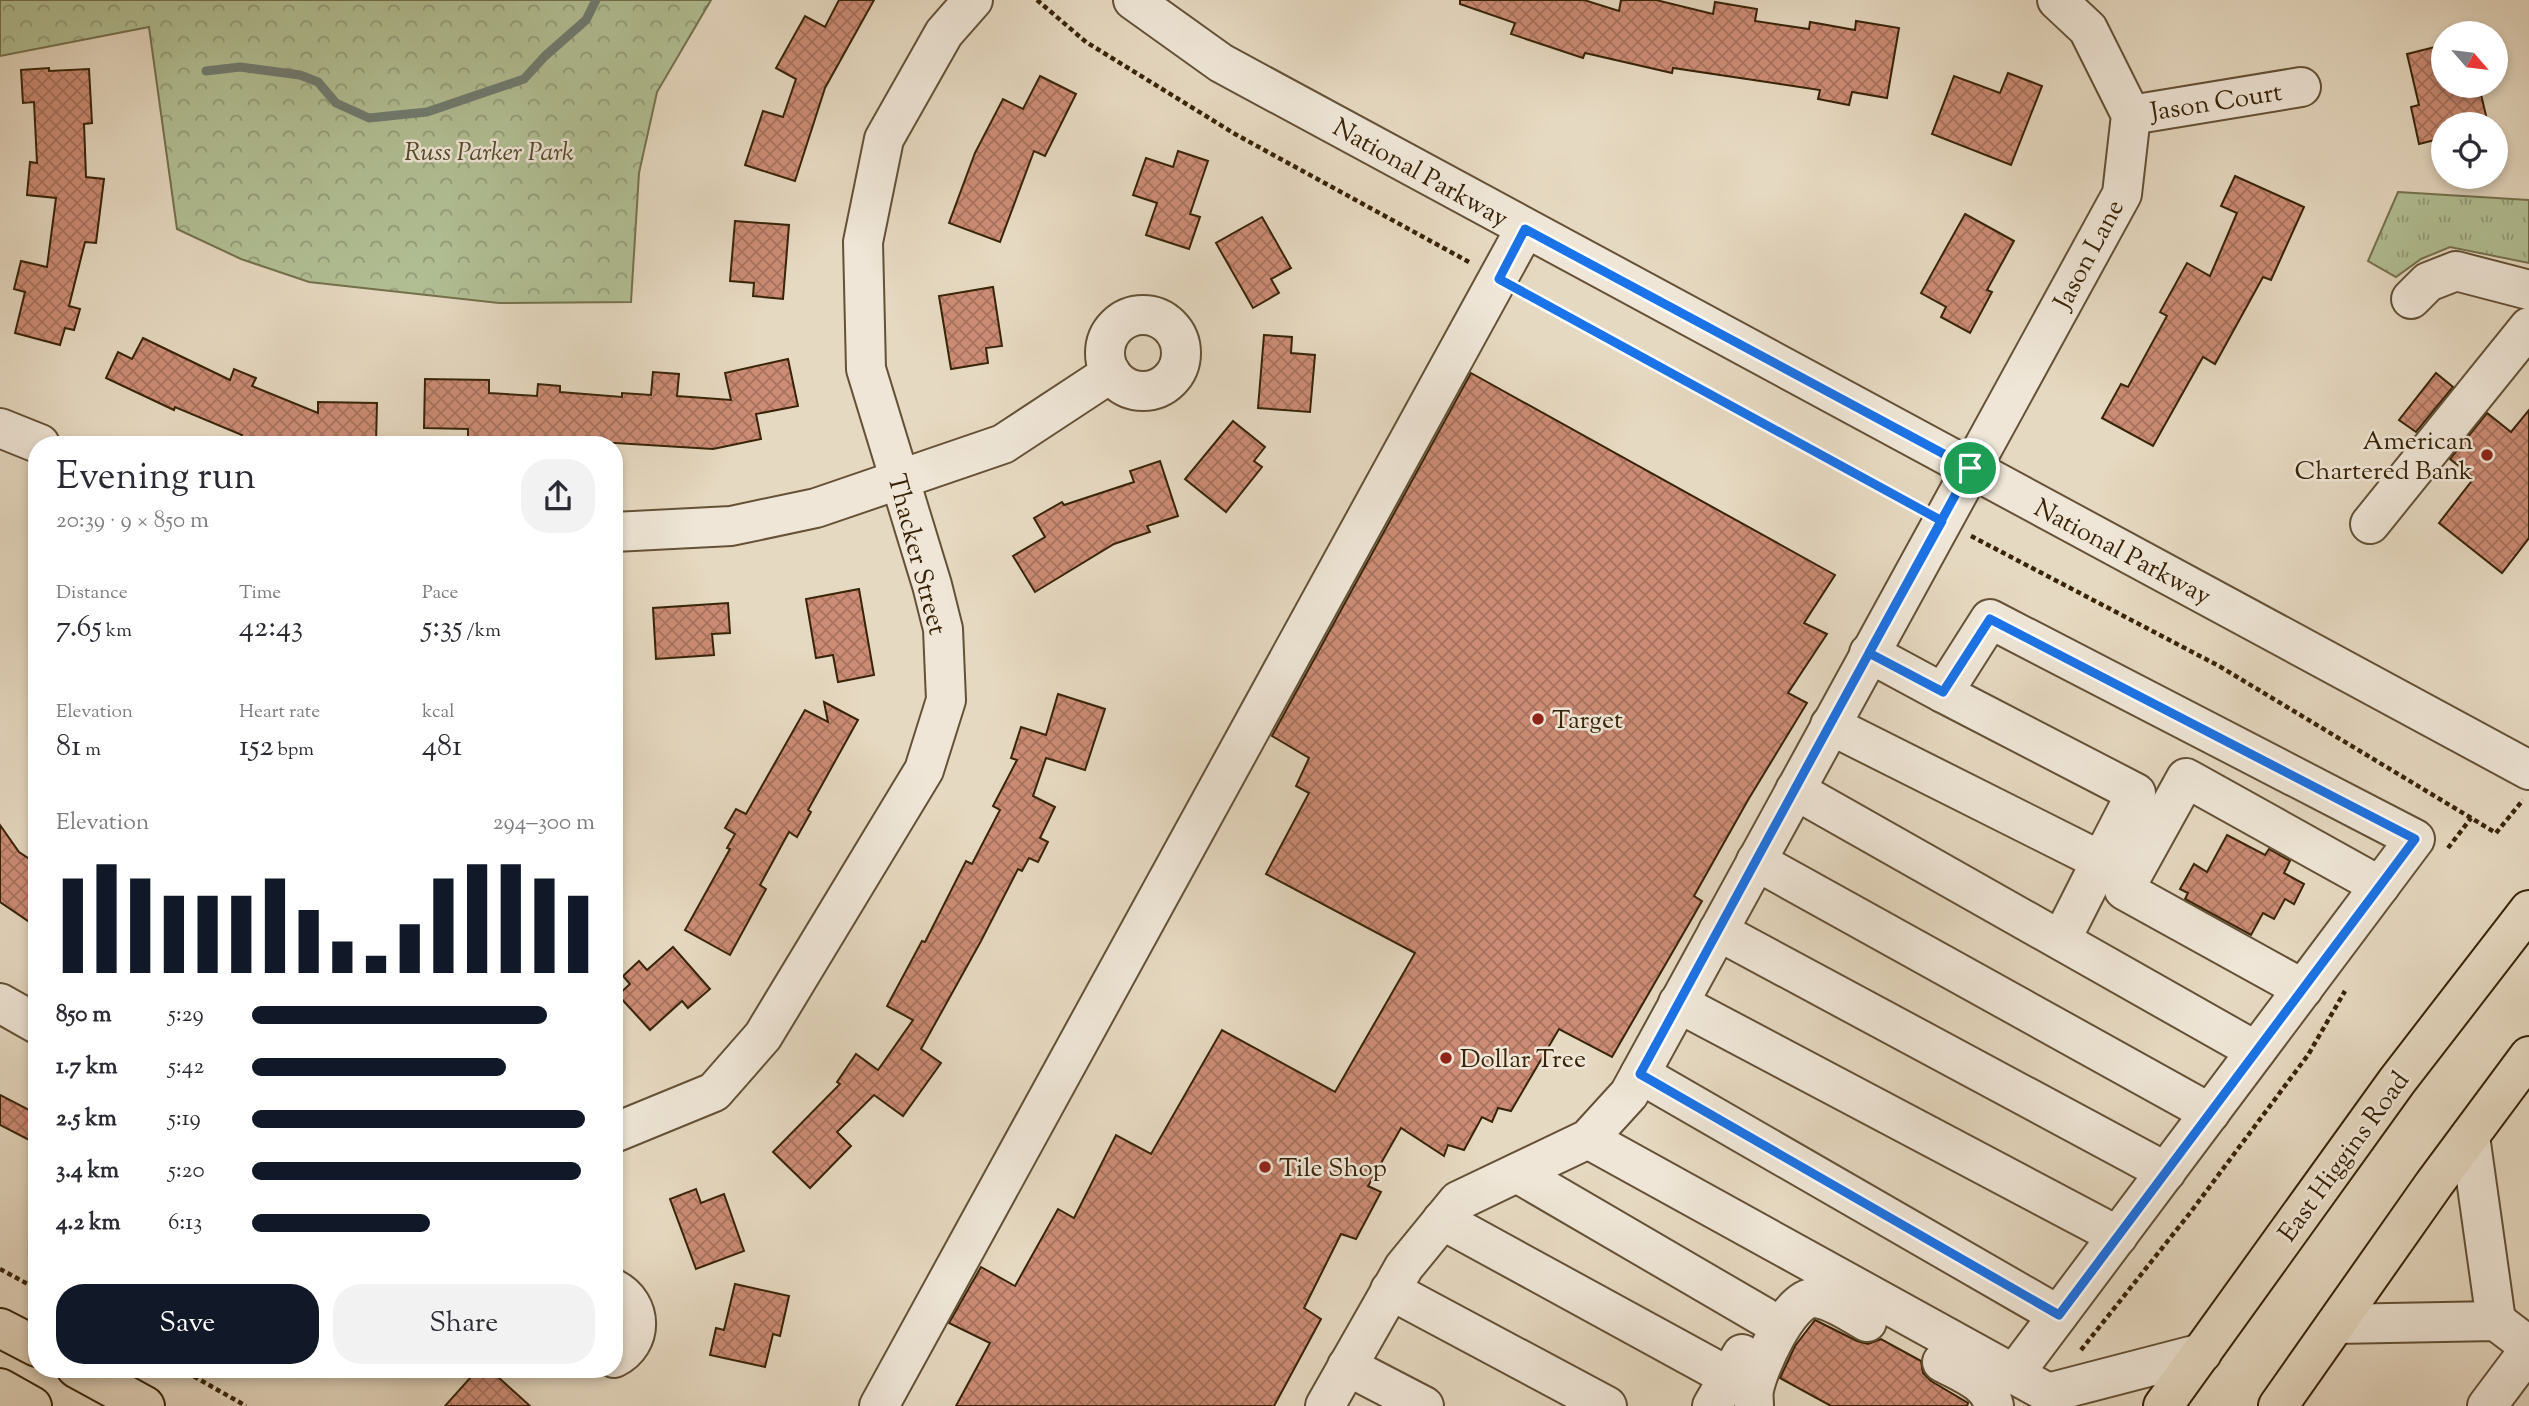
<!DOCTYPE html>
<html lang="en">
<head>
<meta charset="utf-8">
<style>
  :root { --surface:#fff; --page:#f2f2f3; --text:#2b2b33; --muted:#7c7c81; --accent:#111827 }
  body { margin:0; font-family:"Sorts Mill Goudy",serif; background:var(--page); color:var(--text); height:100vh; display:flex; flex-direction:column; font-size:26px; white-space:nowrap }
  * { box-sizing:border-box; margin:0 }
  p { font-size:23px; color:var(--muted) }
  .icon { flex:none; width:38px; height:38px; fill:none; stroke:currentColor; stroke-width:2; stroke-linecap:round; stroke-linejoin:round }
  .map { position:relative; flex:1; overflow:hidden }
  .side { position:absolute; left:28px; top:436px; width:595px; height:942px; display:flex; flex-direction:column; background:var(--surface); border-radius:28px; box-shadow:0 4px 10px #0003 }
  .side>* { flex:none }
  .needle { width:46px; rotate:118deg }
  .buttons { position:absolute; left:2431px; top:21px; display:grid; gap:14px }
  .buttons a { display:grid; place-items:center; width:77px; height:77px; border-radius:50%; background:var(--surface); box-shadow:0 4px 10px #0003; font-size:35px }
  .pin { position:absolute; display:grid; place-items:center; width:60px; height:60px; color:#fff; margin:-30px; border:4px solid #fff; border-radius:50%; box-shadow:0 2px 7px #0007 }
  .round { display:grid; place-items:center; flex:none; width:74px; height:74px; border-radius:28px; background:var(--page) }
  .headline { display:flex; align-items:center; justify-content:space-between; height:119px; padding:0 28px }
  h1 { font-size:38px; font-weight:600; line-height:52px }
  .stats { display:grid; grid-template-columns:repeat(3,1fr); gap:10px; height:119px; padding:7px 28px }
  .stats div { display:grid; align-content:center }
  .stats b { font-size:30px; font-weight:600 }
  .stats small { font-size:19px; font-weight:400 }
  .stats p { font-size:19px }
  .chart { height:196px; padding:14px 28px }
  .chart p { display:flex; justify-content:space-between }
  .chart svg { width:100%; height:126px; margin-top:7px; stroke:var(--accent); stroke-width:6 }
  .primary-button { display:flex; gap:14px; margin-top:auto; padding:14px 28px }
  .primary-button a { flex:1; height:80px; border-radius:28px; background:var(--accent); color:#fff; font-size:28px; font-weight:600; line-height:80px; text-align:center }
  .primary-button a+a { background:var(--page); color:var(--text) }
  ul { padding:0 28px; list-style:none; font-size:23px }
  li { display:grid; grid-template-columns:112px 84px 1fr; align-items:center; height:52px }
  li i { height:18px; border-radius:9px; background:var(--accent) }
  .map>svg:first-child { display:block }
  .grass { fill:url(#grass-tufts); stroke:#75724e; stroke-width:2 }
  .park { fill:url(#park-crowns); stroke:#75724e; stroke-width:2 }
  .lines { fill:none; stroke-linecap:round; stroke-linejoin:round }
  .stream { stroke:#717d72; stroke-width:9 }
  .building { fill:url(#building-cross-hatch); stroke:#382408; stroke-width:2 }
  .minor-casing { stroke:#645136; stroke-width:42 }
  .major-casing { stroke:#382408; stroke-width:42 }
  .path { stroke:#382408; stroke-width:4.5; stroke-dasharray:5 3.5; stroke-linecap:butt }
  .minor { stroke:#efe6d7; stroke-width:38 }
  .major { stroke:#e6d9c1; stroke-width:38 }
  .route-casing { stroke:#fff; stroke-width:14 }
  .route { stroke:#1a73e8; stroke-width:9 }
  .poi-dot { fill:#8f2418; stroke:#efe6d7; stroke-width:2.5 }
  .labels { text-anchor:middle; stroke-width:5; stroke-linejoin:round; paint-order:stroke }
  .street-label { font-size:26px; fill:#382408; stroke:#efe6d7 }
  .park-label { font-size:26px; font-style:italic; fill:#564b2b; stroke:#efe6d7 }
  .poi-label { font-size:26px; fill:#382408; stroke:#efe6d7; text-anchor:start }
</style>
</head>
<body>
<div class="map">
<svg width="2529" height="1406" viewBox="0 0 2529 1406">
  <defs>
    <pattern id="grass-tufts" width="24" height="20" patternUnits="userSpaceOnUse" patternTransform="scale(1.75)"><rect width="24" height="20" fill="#b2c095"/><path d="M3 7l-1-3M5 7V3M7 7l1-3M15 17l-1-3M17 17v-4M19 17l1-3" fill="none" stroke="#929c78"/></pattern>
    <pattern id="park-crowns" width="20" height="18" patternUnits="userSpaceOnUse" patternTransform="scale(1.75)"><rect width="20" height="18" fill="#b2c095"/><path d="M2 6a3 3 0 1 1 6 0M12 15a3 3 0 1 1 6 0" fill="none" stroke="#929c78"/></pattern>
    <pattern id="building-cross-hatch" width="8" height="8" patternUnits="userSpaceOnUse" patternTransform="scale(1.75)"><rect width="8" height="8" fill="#cc8c75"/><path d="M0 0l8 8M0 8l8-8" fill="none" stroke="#a7725e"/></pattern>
  </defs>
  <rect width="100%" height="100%" fill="#e6d9c1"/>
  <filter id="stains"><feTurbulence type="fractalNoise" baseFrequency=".00286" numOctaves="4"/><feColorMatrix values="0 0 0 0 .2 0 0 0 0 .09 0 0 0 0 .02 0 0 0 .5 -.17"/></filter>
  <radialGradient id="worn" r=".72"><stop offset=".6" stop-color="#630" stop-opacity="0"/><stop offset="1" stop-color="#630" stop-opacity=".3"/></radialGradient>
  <path class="grass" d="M2398,192L2529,200V263L2450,247L2421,259L2396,277L2368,261Z"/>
  <path class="park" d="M0,0H711L657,92L639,173L631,302L499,303L309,282L241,259L177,229L149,27L0,56Z"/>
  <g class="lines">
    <path class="stream" d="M206,71L240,67L300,75L318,82L336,103L369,118L427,112L524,79L545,56L586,20L596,0"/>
  </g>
  <g class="building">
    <path d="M839,0H874L825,88L795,181L745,165L763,111L783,117L796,79L776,68L805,16L825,27Z"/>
    <path d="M1460,0H1584L1619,11L1621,0H1656L1713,14L1715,2L1757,9L1755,21L1809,29L1810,22L1855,30L1856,21L1899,28L1887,98L1852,92L1849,105L1818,99L1820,90L1673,68L1672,73L1585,53L1583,58L1511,34L1515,23L1460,4Z"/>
    <path d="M2443,45V86H2479L2488,124H2443V138L2419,144L2411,107L2419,105L2407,54Z"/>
    <path d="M49,68V71L89,69L92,123L84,124L86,177L104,179L96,243L85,242L69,306L80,309L74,330L65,328L60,345L15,333L25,292L14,289L21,261L47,267L56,198L27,195L30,162L37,163L34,102L23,103L21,70Z"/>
    <path d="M2008,73L2042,86L2011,165L1932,134L1954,76L2000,93Z"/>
    <path d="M1040,76L1076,94L1045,156L1034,151L1000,242L949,223L975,153L1003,99L1023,109Z"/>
    <path d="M1178,151L1208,161L1190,214L1200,217L1189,249L1146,235L1157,203L1133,195L1146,158L1173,167Z"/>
    <path d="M2235,176L2304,207L2271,280L2263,277L2215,364L2203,357L2153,446L2102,418L2121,384L2128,387L2167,316L2160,312L2187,263L2210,276L2237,213L2221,206Z"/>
    <path d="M1965,214L2014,241L1987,290L1992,292L1970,333L1941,317L1946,307L1921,293Z"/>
    <path d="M1262,217L1291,268L1271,279L1279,293L1253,308L1216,243Z"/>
    <path d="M735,221L789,225L783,299L753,296L754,283L730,281Z"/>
    <path d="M993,287L1002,346L986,348L988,363L951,369L939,296Z"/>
    <path d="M1264,335L1292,337L1291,353L1315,355L1310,412L1258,408Z"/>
    <path d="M143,338L230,380L234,369L256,378L252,386L318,413V402L377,403L376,444H237L242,435L175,407L174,410L106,378L118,352L132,359Z"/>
    <path d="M788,359L798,406L756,414L761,439L713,449L599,442V444H569L500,439V444H468V429L424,428L425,379L489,380V393L537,396L538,384L560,386V392L622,397V393L651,395L653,372L679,374L677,396L731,400L725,373Z"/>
    <path d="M1471,373L1835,575L1804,623L1827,634L1788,693L1807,703L1748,800L1694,896L1702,901L1612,1057L1559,1029L1511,1111L1498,1108L1492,1122L1482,1117L1464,1150L1448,1145L1444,1156L1401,1128L1368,1186L1381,1192L1356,1239L1341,1234L1304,1308L1321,1319L1274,1406H956L990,1343L949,1323L981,1267L1015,1286L1058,1209L1074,1218L1116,1135L1151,1154L1222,1030L1335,1092L1415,953L1266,874L1309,793L1296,786L1309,758L1272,736Z"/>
    <path d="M2436,373L2453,387L2416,432L2399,420Z"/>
    <path d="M2529,410V538L2502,573L2439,523L2474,478L2450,459L2487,413L2511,432Z"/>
    <path d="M1233,421L1265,447L1254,461L1262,467L1226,512L1185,479Z"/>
    <path d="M1160,461L1178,516L1147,526L1150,532L1114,544L1035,592L1013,556L1045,537L1034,518L1062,502L1064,505L1134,482L1130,471Z"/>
    <path d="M859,589L874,675L838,682L833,655L816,658L806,599Z"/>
    <path d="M728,603L730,633L712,634L714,655L656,659L653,608Z"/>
    <path d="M1058,694L1105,709L1085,770L1046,758L1033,796L1055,807L1040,838L1048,842L1038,862L1029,858L1022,871L1018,869L981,941L921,1049L941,1063L903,1116L874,1095L837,1132L851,1146L810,1188L773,1152L840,1084L837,1082L856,1054L878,1070L913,1020L887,1006L922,941L925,942L966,861L972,864L1000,810L993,806L1017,760L1011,758L1021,727L1046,735Z"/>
    <path d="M824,702L858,720L808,810L811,812L797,837L789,832L760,885L766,889L730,955L685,930L730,849L727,848L735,834L725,828L736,809L746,814L805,710L828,722Z"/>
    <path d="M0,825L19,852L37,864V927L0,902Z"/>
    <path d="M2227,835L2265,855L2269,849L2290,861L2284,873L2304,884L2294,904L2285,899L2274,919L2263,913L2251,935L2185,899L2188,893L2180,889L2194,864L2207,872Z"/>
    <path d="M673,947L710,989L688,1008L682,1001L650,1030L618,995L630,984L623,976L639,961L647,970Z"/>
    <path d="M0,1095L37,1114V1144L0,1125Z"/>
    <path d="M696,1189L701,1203L724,1194L744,1251L696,1269L670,1199Z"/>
    <path d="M735,1284L789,1296L780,1336L773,1334L765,1367L710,1355L716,1328L724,1330Z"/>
    <path d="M1815,1320L1857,1341L1868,1344L1881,1339L1921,1361L1923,1373L1931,1381L1968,1403L1967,1406H1831L1780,1378L1795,1346Z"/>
    <path d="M479,1368H488L530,1406H445Z"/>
  </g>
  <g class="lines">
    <g class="minor-casing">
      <g id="minor">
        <path d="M1133,0L1221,63L2529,770"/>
        <path d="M2131,115L2301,87"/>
        <path d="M2411,299L2428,282L2456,271L2529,290"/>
        <circle cx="1143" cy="353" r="38"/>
        <path d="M0,428L40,444"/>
        <path d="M2370,524L2529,327"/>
        <path d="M614,532L731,526L816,508L1003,444L1111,373"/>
        <path d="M1869,653L1943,693L1990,619L2415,839L2014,1374"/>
        <path d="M1943,693L2136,793L2101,861"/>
        <path d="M1830,725L2101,861L2061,940"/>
        <path d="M1795,790L2256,1051"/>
        <path d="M1756,861L2210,1113"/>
        <path d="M1718,931L2166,1172"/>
        <path d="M2303,989L2124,890L2186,778L2380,886"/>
        <path d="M0,1003L37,1024"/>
        <path d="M1678,1003L2118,1236"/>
        <path d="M1640,1074L2058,1315"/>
        <path d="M614,1133L714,1092L763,1036L924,770L946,700L943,629L932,585L866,369L863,242L884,139L944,33L973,0"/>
        <path d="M2470,1136L2496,1321"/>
        <path d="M1588,1139L2048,1393L2053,1406"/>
        <path d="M1517,1173L1764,1317"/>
        <path d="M1442,1220L1729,1377"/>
        <path d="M614,1289C643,1304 644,1343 614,1358"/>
        <path d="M1390,1290L1607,1406"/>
        <path d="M2336,1324L2496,1321L2529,1346"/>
        <path d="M1942,1362C1962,1373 1989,1382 1994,1406"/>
        <path d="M1347,1366L1424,1406"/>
        <path d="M2048,1393L2202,1353"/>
        <path d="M879,1406L1525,229"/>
        <path d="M1325,1406L1404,1267L1458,1201L1588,1139L1629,1094L2122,194L2131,115L2088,29L2057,0"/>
        <path d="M1712,1406L1742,1354"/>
        <path d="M1754,1406C1754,1401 1753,1395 1754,1390C1758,1368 1789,1298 1813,1298C1831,1298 1852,1314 1867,1322"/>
        <path d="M2487,1406L2529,1350"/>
      </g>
    </g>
    <g class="major-casing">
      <g id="major">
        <path d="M0,1328L37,1347"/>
        <path d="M76,1368L145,1406"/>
        <path d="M0,1388L32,1406"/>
        <path d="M2163,1406L2397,1081L2529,910"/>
        <path d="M2278,1406L2434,1184L2529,1056"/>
      </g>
    </g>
    <g class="path">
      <path d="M1037,0L1086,42L1235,134L1469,262"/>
      <path d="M1525,294L1914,506"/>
      <path d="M1971,536L2219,666L2496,833L2523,800"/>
      <path d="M2448,848L2471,818"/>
      <path d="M0,1269L37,1289"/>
      <path d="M2081,1350L2190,1213L2308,1055L2345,991"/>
      <path d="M179,1368L246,1406"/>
    </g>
    <use href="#minor" class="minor"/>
    <use href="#major" class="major"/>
  </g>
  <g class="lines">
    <g class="route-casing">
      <path id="route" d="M1970,468L1525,229L1499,279L1942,521C1840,704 1741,889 1640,1074L2059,1315L2415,839L1990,619L1943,692L1869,653L1970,468"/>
    </g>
    <use href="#route" class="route"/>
  </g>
  <g class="poi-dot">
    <circle cx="2487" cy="455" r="7"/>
    <circle cx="1538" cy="719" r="7"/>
    <circle cx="1446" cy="1058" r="7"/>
    <circle cx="1265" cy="1167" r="7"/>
  </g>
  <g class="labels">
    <g class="street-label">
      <text transform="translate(2216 101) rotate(-9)" y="9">Jason Court</text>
      <text transform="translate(1421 172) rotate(29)" y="9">National Parkway</text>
      <text transform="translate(2088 254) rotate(-62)" y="9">Jason Lane</text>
      <text transform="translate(2123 551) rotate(28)" y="9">National Parkway</text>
      <text transform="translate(918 554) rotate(75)" y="9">Thacker Street</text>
      <text transform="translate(2343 1156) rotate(-54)" y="9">East Higgins Road</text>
    </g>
    <g class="park-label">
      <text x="489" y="160">Russ Parker Park</text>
    </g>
    <g class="poi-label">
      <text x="2473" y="449" text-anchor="end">American<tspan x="2473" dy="30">Chartered Bank</tspan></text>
      <text x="1552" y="728">Target</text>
      <text x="1460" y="1067">Dollar Tree</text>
      <text x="1279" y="1176">Tile Shop</text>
    </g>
  </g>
  <rect width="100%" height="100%" filter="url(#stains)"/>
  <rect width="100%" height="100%" fill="url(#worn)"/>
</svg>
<div class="buttons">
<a><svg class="needle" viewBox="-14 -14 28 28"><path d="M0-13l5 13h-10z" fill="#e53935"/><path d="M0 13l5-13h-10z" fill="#7c7c81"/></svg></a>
<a><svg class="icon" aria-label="locate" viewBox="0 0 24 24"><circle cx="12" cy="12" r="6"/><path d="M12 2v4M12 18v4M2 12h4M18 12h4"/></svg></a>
</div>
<div class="pin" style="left:1970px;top:468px;background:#1e9e55"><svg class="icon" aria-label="arrive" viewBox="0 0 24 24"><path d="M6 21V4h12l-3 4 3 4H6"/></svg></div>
<section class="side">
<div class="headline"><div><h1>Evening run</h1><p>20:39 · 9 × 850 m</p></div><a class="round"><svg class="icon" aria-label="share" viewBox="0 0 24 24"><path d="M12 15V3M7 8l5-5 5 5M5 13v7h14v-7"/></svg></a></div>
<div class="stats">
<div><p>Distance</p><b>7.65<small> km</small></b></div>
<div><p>Time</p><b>42:43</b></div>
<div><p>Pace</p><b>5:35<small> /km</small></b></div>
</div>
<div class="stats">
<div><p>Elevation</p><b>81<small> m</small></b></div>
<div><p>Heart rate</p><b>152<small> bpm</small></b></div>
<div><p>kcal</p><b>481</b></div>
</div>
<div class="chart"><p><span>Elevation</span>294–300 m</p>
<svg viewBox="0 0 160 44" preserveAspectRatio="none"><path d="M5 44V11M15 44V6M25 44V11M35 44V17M45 44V17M55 44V17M65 44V11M75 44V22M85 44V33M95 44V38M105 44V27M115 44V11M125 44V6M135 44V6M145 44V11M155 44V17"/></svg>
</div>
<ul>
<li><b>850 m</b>5:29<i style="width:86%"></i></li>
<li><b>1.7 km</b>5:42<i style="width:74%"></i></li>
<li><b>2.5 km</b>5:19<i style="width:97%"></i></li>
<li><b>3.4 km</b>5:20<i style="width:96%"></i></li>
<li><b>4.2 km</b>6:13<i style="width:52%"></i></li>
</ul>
<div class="primary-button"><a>Save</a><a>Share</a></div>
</section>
</div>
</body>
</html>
